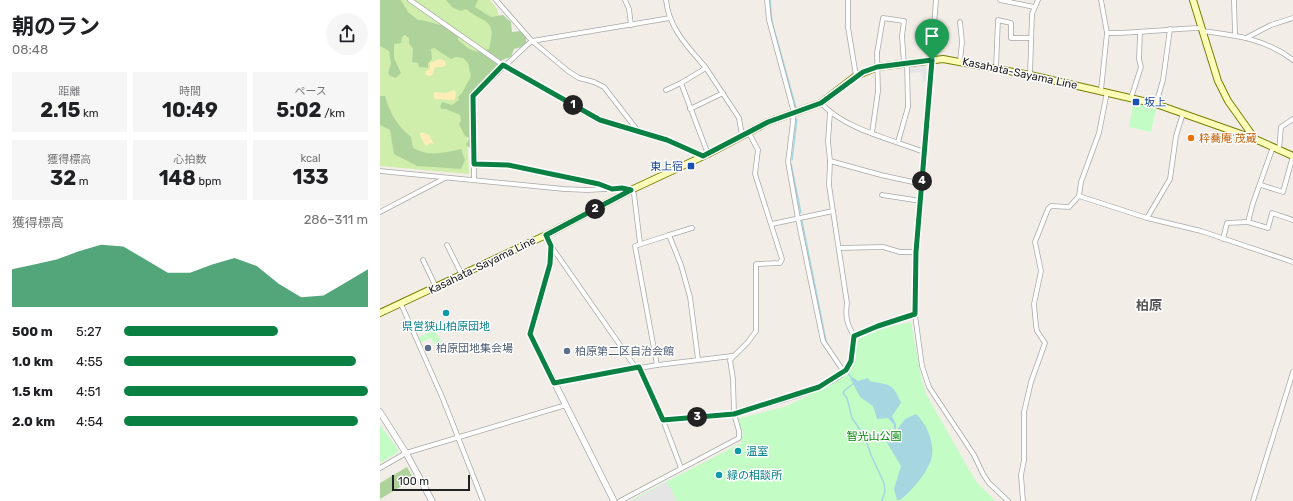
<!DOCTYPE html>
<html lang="ja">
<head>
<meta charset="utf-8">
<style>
  :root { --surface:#fff; --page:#f6f6f6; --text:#202124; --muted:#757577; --accent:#0b8043 }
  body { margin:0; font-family:Rubik,"Noto Sans JP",sans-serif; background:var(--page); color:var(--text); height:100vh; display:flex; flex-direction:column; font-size:15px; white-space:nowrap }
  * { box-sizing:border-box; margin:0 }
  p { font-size:13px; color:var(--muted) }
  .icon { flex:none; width:22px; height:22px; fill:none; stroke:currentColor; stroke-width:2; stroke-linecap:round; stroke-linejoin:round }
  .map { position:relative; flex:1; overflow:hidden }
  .details { display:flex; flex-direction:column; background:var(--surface); width:380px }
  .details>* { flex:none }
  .scale { position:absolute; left:12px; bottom:10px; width:78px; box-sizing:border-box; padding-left:4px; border:2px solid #212121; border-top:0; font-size:11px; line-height:14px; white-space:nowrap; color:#212121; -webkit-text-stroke:3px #fff; paint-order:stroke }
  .pin { position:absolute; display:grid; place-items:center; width:34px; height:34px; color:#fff; margin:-41px -17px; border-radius:50% 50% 50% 0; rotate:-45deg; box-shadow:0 0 4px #0007 }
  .pin .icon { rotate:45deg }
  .km { position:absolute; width:20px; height:20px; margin:-10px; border-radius:50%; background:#222; color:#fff; font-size:11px; line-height:20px; text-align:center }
  .round { display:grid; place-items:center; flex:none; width:42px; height:42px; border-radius:21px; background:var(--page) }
  .head { display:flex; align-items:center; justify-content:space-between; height:68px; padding:0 12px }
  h1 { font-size:22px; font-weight:700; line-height:30px }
  .figures { display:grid; grid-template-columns:repeat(3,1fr); gap:6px; height:68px; padding:4px 12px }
  .figures div { display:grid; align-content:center; border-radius:0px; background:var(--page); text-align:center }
  .figures b { font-size:20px; font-weight:700 }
  .figures small { font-size:11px; font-weight:400 }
  .figures p { font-size:11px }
  .chart { height:112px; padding:8px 12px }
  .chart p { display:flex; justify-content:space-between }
  .chart svg { width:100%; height:72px; margin-top:4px; fill:var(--accent); opacity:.7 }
  ul { padding:0 12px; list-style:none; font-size:13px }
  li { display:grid; grid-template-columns:64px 48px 1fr; align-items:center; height:30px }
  li i { height:10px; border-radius:5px; background:var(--accent) }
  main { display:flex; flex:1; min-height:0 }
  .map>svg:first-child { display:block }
  .grass { fill:#cfeeab }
  .forest { fill:#aed39a }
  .sand { fill:#ffedb8 }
  .park { fill:#c4fcc5 }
  .parking { fill:#e5e5e5 }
  .water { fill:#a6d7e1 }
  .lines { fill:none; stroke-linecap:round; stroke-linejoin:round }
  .stream { stroke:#a6d7e1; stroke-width:1.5 }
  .minor-casing { stroke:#a8a8a8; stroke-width:5.5 }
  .tertiary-casing { stroke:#a8a8a8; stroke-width:7 }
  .secondary-casing { stroke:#788000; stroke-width:8 }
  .minor { stroke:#fff; stroke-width:4 }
  .tertiary { stroke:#fff; stroke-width:5.5 }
  .secondary { stroke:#fdfdba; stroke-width:6 }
  .route-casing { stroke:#fff; stroke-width:8 }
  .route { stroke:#0b8043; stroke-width:5 }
  .transit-dot { fill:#1a4fb4; stroke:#fff; stroke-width:1.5 }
  .food-dot { fill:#e8710a; stroke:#fff; stroke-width:1.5 }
  .culture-dot { fill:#0f9aa8; stroke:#fff; stroke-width:1.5 }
  .service-dot { fill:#5c6f8a; stroke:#fff; stroke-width:1.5 }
  .labels { text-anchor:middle; stroke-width:3; stroke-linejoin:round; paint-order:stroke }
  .street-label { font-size:11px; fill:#212121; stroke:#fff }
  .transit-label { font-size:11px; fill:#164399; stroke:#fff; text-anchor:start }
  .food-label { font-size:11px; fill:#c56008; stroke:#fff; text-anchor:start }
  .culture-label { font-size:11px; fill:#0d838f; stroke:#fff; text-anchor:start }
  .service-label { font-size:11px; fill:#4e5e75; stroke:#fff; text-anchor:start }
  .park-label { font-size:11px; fill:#06880b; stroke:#fff }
  .quarter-label { font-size:13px; font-weight:bold; fill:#545454; stroke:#fff }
</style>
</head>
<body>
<main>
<section class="details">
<div class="head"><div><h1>朝のラン</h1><p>08:48</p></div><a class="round"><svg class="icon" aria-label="share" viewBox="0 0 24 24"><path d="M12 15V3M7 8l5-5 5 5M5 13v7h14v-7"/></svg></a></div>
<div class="figures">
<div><p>距離</p><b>2.15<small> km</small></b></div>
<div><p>時間</p><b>10:49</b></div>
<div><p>ペース</p><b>5:02<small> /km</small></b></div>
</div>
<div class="figures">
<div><p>獲得標高</p><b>32<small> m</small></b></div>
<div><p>心拍数</p><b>148<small> bpm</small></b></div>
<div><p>kcal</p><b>133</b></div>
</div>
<div class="chart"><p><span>獲得標高</span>286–311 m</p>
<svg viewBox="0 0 160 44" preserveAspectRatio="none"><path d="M0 44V21L10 18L20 15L30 10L40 6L50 7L60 15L70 23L80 23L90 18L100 14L110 19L120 30L130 38L140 37L150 29L160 21V44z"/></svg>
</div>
<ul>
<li><b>500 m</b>5:27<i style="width:63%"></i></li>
<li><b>1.0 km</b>4:55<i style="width:95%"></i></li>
<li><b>1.5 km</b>4:51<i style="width:100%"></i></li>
<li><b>2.0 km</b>4:54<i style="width:96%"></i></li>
</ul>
</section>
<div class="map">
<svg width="913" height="501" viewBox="0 0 913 501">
  <rect width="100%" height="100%" fill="#f2eee7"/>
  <path class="grass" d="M0,0H110L117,9L121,27L113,70L85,96L89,174L0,166Z"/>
  <g class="forest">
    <path d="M0,0H21L28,12L38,20C46,20 72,28 79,33L78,40C89,49 94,55 109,49C117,18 106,25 86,9L80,11L72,7L66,0H98L95,7L111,17L123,15L131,22L132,32L140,31L146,37V43L142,47L134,49L131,57L122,60L120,66L92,95L90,101L92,147L90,148L86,145L89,138L85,136L79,124L81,121L80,115L66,109H62L60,107L62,102L72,105L79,100L78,97L82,93L91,76L88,63L83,58L76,57L71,59L54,48L51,49L52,59L48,63V68L39,67L38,63L32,62L33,49L29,43V38L25,35L22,37L21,43L14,44V58L21,73L16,78L10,76L8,73L11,64L9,51L0,46Z"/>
    <path d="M0,96H5C11,115 16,124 31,137L33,148C50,157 63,153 81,149L85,160L81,169L37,166L14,154L10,130L0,125Z"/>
    <path d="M27,467L36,483L25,484L0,499V483Z"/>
  </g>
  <g class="sand">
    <path d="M60,59L65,61L66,65L62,67H55L53,74L50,76L46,75V71L50,69V63Z"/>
    <path d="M74,90L76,93L75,100L55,99L53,95L55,92L66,93Z"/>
    <path d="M41,132L49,135L54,144L50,143L47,146L45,145L40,135Z"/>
  </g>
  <g class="park">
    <path d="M753,103L776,109L771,132L749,127Z"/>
    <path d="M531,322L541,377L546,394L595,480L615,501H249L361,443L363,431H360L357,419L407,406L456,381L470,370L475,341L500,329Z"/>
    <path d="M55,330L62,343V345L56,348L51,338L40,343L39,337Z"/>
    <path d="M0,425L18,449V452L0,463Z"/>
  </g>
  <g class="parking">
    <path d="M546,65L547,81L543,82L541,72L529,73V66Z"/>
    <path d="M287,482L297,501H251Z"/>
  </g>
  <path class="water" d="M472,377L478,381L488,378L490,381C508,385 513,382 521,403L512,416L516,424V431L525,419L536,414C547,424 556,445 551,460C547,473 531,492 520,500H517L514,489L521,466L506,441V438L513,433L514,425L508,418L497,419L493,406L480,397L470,378Z"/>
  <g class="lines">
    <g class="stream">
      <path d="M390,0L392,22L416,108"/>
      <path d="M412,160L417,119"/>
      <path d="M411,164L421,213"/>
      <path d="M422,221L446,341L450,348"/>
      <path d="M466,371L471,377"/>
      <path d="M465,390L463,393L467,398L472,418L485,437L491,455L504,483L505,491L502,501"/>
      <path d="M465,390L473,384"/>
    </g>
    <g class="minor-casing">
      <g id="minor">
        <path d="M30,0L123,65L220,120L287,140L323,156"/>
        <path d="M116,0L152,41L188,71L199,78L214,82L224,87L258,131"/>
        <path d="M245,0L249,9L251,25"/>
        <path d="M286,0C289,29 309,48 326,68"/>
        <path d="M387,0L389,20L414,113L408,162L418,219L443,341L464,372"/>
        <path d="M468,0V27L476,76"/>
        <path d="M556,0L536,252L535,315L542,366L549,387L594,455L603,474L609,483L628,501"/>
        <path d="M620,0L654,7"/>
        <path d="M854,0L855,35"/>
        <path d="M580,22L582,42L580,61"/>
        <path d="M822,31C855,35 886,39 913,60"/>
        <path d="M727,33C758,33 789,29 821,28"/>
        <path d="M866,38L891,25L913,18"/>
        <path d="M616,68L618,20L631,23V38H651"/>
        <path d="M650,75L652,14L658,0"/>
        <path d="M286,90L301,83"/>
        <path d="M721,90L727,33L721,0"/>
        <path d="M751,98L761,67L759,59L760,33"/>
        <path d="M441,103C464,129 511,139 544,152"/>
        <path d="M776,104L783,80L790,29"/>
        <path d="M310,109L343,93"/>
        <path d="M450,113L448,141L450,161L449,185L467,303C465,317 467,324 474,336"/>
        <path d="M492,133L498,91L497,53L503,18L524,21L522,36L524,64"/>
        <path d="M518,142L528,107L527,63"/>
        <path d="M899,150L901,127L913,119"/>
        <path d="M328,154L301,83L326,68L359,118L362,136"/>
        <path d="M450,161L501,175L542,184"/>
        <path d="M94,164L128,165L219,184L230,188"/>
        <path d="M0,171L184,189L207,190L247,188L251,190L254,194L260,243"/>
        <path d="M94,179L93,96L147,45L152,41L290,18"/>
        <path d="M881,185L903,192L913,156"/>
        <path d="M502,195L541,201"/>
        <path d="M699,196L767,218L821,231L913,262"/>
        <path d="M0,212L65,178"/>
        <path d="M767,218L790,179L796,136L803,113"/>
        <path d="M868,222L873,203L893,147"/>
        <path d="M392,224L453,211"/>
        <path d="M289,235L312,228"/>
        <path d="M843,239L847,223L868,222L888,228L892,213L913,220"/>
        <path d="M67,245L82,275"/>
        <path d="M171,246L256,368"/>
        <path d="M459,248L503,247L520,252H536"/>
        <path d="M43,260L56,287"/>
        <path d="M21,304L63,399L103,501"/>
        <path d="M277,365L255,246L289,235L301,265L310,297L318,359"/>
        <path d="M259,367L283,420L301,468"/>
        <path d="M174,383L277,365L352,356"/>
        <path d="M283,420L354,414L353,379L350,360L368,342L376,331V264L400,263L402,259L375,174L378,150L369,133"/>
        <path d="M0,468L26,453L186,405"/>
        <path d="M240,501L359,438V431L354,414C381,405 450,391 467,369C473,360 473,346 474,336L498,325L535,315"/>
        <path d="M643,501L641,475L644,460V412L651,382L665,343L657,331L656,326L654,304L661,271L655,242L668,209L671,206L689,207L699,196L701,182L719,133L727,92"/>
        <path d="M873,501L913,372"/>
      </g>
    </g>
    <g class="tertiary-casing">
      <g id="tertiary">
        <path d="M166,235L171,246L170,264L150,334L234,501"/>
        <path d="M0,412L26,453L52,501"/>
      </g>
    </g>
    <g class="secondary-casing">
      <g id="secondary">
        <path d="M813,0L838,81L848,101L875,139"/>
        <path d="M0,313L166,235L251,190L328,154L388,122L441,103L476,76L497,67L563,59L650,75L776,104L875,139L913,156"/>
      </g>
    </g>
    <use href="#minor" class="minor"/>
    <use href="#tertiary" class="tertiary"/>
    <use href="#secondary" class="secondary"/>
  </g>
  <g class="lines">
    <g class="route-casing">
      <path id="route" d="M552,60L536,252L535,314L498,326L474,336L471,361L466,370L439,387L354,414L283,420L259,367L174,383L150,334L170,264L171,246L166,235L251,190L242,188L232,189L219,184L128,165L94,164L93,96L123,65L220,120L287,140L323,156L388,122L441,103L483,72L497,67Z"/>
    </g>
    <use href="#route" class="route"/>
  </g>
  <g class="transit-dot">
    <rect x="752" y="98" width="8" height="8" rx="2"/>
    <rect x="307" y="162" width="8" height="8" rx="2"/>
  </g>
  <circle class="food-dot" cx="811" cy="138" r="4"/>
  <g class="culture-dot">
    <circle cx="66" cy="313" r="4"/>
    <circle cx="358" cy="451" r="4"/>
    <circle cx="339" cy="475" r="4"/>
  </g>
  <g class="service-dot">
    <circle cx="48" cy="348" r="4"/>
    <circle cx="187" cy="351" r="4"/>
  </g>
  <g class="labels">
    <g class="street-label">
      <text transform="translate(640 73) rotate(12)" y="4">Kasahata-Sayama Line</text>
      <text transform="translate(102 265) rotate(-26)" y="4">Kasahata-Sayama Line</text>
    </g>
    <g class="transit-label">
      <text x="764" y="106">坂上</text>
      <text x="303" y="170" text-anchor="end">東上宿</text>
    </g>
    <g class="food-label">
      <text x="819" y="142">粋蕎庵 茂蔵</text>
    </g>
    <g class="culture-label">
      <text x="66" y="330" text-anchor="middle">県営狭山柏原団地</text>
      <text x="366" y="455">温室</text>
      <text x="347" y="479">緑の相談所</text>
    </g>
    <g class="service-label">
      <text x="56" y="352">柏原団地集会場</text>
      <text x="195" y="355">柏原第二区自治会館</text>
    </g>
    <g class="park-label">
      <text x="494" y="440">智光山公園</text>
    </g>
    <g class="quarter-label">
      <text x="769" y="310">柏原</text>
    </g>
  </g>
</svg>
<div class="scale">100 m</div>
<div class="pin" style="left:552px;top:60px;background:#1e9e55"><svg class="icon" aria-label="arrive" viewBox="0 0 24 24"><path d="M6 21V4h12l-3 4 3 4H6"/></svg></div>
<b class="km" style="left:193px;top:105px">1</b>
<b class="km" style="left:215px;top:209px">2</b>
<b class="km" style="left:317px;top:417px">3</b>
<b class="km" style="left:542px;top:181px">4</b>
</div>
</main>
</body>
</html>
